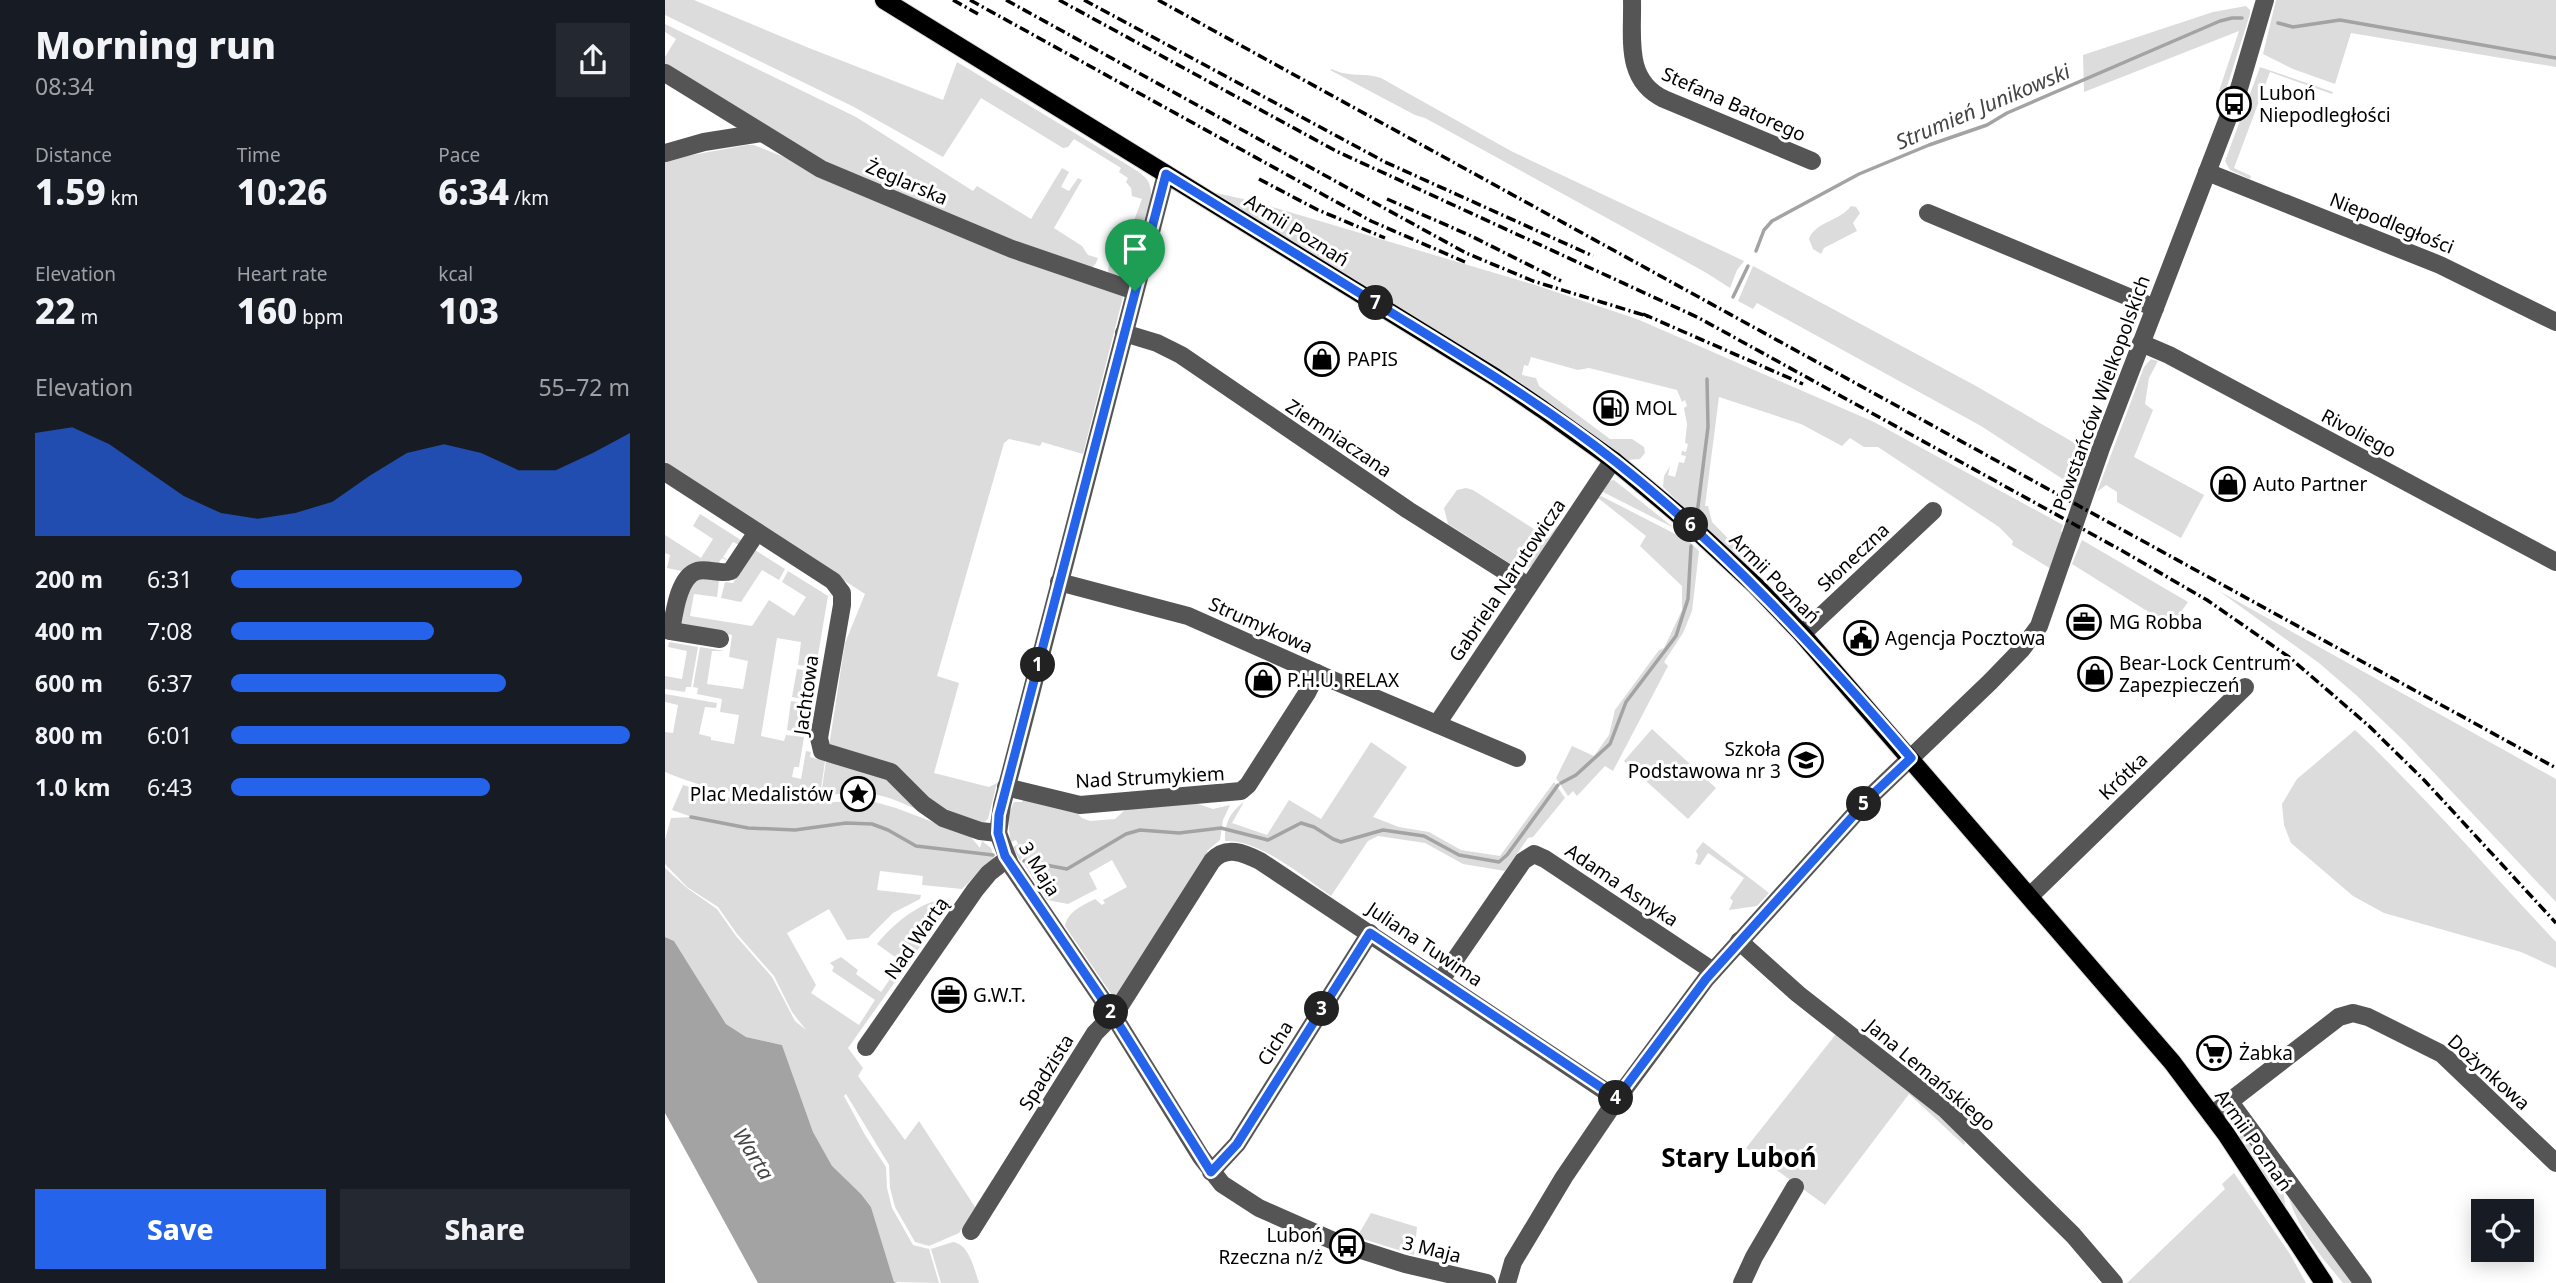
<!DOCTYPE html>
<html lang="en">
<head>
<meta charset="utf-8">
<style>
  :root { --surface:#171b24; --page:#242831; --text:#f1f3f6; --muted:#9ea1a6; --accent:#2563eb }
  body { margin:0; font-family:"Noto Sans",sans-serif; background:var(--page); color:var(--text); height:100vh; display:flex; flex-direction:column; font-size:26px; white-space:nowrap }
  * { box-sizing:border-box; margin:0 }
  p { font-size:23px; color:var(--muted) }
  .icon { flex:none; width:38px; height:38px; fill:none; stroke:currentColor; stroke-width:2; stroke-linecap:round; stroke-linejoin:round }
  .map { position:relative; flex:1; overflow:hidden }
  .details { display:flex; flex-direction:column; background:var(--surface); width:665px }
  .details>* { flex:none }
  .tools { position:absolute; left:1806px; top:1199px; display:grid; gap:14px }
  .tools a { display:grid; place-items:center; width:63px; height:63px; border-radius:0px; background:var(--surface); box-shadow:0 4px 18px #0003; font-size:35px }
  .pin { position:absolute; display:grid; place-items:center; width:60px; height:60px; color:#fff; margin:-72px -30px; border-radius:50% 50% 50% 0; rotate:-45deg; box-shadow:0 0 7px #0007 }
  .pin .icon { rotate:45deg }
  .km { position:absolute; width:35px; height:35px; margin:-18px; border-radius:50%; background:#222; color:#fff; font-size:19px; line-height:35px; text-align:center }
  .round { display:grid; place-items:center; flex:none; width:74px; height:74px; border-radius:0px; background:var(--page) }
  .summary { display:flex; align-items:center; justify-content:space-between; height:119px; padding:0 35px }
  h1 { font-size:38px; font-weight:800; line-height:52px }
  .metrics { display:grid; grid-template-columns:repeat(3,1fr); gap:10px; height:119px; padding:7px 35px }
  .metrics div { display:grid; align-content:center }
  .metrics b { font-size:35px; font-weight:800 }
  .metrics small { font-size:19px; font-weight:400 }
  .metrics p { font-size:19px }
  .chart { height:196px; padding:14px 35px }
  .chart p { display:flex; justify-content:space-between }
  .chart svg { width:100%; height:126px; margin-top:7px; fill:var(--accent); opacity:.7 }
  .primary-button { display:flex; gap:14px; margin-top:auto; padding:14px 35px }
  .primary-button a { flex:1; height:80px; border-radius:0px; background:var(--accent); color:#fff; font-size:28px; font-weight:800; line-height:80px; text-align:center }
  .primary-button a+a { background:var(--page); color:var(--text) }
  ul { padding:0 35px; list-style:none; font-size:23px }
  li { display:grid; grid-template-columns:112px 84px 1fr; align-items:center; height:52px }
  li i { height:18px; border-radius:9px; background:var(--accent) }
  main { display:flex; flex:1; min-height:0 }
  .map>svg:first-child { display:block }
  .green { fill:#dcdcdc }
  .water { fill:#a3a3a3 }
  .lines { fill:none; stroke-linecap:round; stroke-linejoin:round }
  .stream { stroke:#a3a3a3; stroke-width:3.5 }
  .major-casing { stroke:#dbdbdb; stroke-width:20 }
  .minor { stroke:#555; stroke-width:18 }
  .major { stroke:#000; stroke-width:18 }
  .rail { stroke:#000; stroke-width:3.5; stroke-dasharray:10 3.5 2 3.5; stroke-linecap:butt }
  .route-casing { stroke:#fff; stroke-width:14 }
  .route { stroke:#2563eb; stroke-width:9 }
  .labels { text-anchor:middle; stroke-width:6; stroke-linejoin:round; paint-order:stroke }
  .poi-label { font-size:19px; fill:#000; stroke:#fff; text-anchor:start }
  .street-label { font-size:19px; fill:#000; stroke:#fff }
  .water-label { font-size:21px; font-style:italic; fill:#444; stroke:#fff }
  .district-label { font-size:26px; font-weight:bold; fill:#000; stroke:#fff }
</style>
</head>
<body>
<main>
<section class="details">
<div class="summary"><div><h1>Morning run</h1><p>08:34</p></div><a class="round"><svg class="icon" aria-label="share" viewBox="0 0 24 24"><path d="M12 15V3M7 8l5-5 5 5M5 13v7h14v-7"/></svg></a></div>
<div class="metrics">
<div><p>Distance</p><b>1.59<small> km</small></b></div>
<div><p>Time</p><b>10:26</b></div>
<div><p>Pace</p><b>6:34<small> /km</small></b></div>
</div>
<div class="metrics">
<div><p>Elevation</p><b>22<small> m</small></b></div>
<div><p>Heart rate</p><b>160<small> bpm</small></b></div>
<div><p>kcal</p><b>103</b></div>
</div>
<div class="chart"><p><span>Elevation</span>55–72 m</p>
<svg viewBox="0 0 160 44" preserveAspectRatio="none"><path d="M0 44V8L10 6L20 12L30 21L40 30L50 36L60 38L70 36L80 32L90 23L100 15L110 12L120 15L130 21L140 21L150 15L160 8V44z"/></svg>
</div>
<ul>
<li><b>200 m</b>6:31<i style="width:73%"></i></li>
<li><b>400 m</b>7:08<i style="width:51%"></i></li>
<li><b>600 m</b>6:37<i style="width:69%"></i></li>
<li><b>800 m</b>6:01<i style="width:100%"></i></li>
<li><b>1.0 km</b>6:43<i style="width:65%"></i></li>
</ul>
<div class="primary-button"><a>Save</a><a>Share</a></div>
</section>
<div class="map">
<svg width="1891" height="1283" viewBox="0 0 1891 1283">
  <rect width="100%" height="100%" fill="#fff"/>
  <g class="green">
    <path d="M0,0H29L144,48L278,100L292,62L466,167C472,171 479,175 483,181C492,197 478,226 474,241L466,238L464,234L477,199L467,196L466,188L461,182L463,178L454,172L456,168L409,139L403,147L398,148L316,98L278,157L189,107L0,15Z"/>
    <path d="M1611,0H1891V67L1686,33L1670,84L1628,69L1598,54Z"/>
    <path d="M1581,6L1585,10V14L1560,93L1554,91L1574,31L1419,92L1418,55L1548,12Z"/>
    <path d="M0,24L191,117L308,191L312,186L366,219L397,168L404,172L396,187L404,191L413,178L417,180L389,228L417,246L423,255L433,258C430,267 427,268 418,269L152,163L0,66V57L11,39L0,32Z"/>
    <path d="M1595,67L1668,92L1667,94L1605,72L1569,168L1586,176L1585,179L1565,170L1560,161Z"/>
    <path d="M667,69C685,78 698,72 716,78L846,151L1079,261L1072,270L1065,288L1040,272L760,118L750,115L665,70Z"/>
    <path d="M82,145H89L459,293L418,454L377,442L375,446L344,439L339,443L272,676L294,683L269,773L324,787L332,783L323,819L318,823L289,816L164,746L180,643L200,594L0,465V160Z"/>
    <path d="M542,191L587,201L867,284L972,319L1209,422L1398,525L1396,531L1399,536L1386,569L1347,545L1348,541L1334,527L1213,447H1199L1185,438L1177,446L1136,424L1054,397L1040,506H1043L1047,522L1092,568L1093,577L998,487L999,476L1005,466L1003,475L1010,477L1014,462L1019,463L1021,456L1016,455L1017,451L1021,452L1023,444L1020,443L1022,424L1019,408L1022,406L1020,400L1017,402L1012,390L924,368L913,370L866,357L863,366L859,365L857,375L871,378L874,386L945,439H967L979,447L980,453L975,459L963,460L845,375Z"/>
    <path d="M1186,206L1191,207L1195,213L1188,223L1192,231L1159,248L1156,254L1148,249L1144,239C1150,222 1175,221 1186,206Z"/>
    <path d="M459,249L471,253L464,282L443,274L444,259L454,263Z"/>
    <path d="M1088,266L1311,386L1413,445C1430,459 1419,471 1413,489L1316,426L1092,303L1088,309L1073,301Z"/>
    <path d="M1486,359L1493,361L1484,378L1480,404L1488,410L1469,457L1539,495L1516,538L1452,502V492L1441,485L1432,492L1479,367Z"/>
    <path d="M949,480L1009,528L938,492L944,481Z"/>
    <path d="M801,488L808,490L883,538L892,526L893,528L867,566L859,570L854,569L783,524L779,508L792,490Z"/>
    <path d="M936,496L1024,541L1034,551L1027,611L1018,633L999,662L1003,666L948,771L940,766L912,796L908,791L903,796L891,778L907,746L929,756L944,735L950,710L994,650L999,648L1017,610V586L975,546L981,536L933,498Z"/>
    <path d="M35,514L79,542L76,546L68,542L58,557L66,562L57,558L54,562L56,564L21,572L2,568L5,555L0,553V535L36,558L48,539L28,526Z"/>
    <path d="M1417,540L1523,602L1506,626L1407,564Z"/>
    <path d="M90,550L120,569L114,580L97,570L76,602L56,598L60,582L68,583Z"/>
    <path d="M123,571L163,596L151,667L133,665L136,642L112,638L96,736L119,741L121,735L139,737L134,767H129L127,777L136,779L141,751L146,752L145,757L160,761L155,795H130L129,793C86,800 40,789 0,772V732L8,733L13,705L0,702V694L52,703L51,708L40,707L34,734L46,737V740L69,744L74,715L55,712L57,699L32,694L33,688L28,687L35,647L60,651H47L42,684L78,689L83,661L64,657L67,635L15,626L17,598L31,577L54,581L52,597L29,594L25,616L87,626L104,600L129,616L141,597L117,582Z"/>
    <path d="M1554,591L1891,779V902L1739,741L1691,695L1654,663Z"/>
    <path d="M4,642L33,647L26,687H21L20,692L0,689V676L17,679L22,651L3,647Z"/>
    <path d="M132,669L150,672L145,700L127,697Z"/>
    <path d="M126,701L144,704L140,733L122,730Z"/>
    <path d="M987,729L1051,788L1023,819L959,761Z"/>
    <path d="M1690,730C1761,797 1824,871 1891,942V968L1856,952L1719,913L1688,896L1626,843L1619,825L1617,804L1632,779Z"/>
    <path d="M706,742L742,767L708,817L734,827L764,832L796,850L835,856L889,782L900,798L868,837L863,838L840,871L798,864L760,843L713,836L703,841L666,896C637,876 596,840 560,841C559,824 565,812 579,802L567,823L602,835L624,800L656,819Z"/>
    <path d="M161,761L219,777L260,813C243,806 227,797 208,794C189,791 173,795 156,795Z"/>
    <path d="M18,785L60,797L98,804L206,801L231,808L305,836L315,848L317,841L326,848L329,857L318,873H313L297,889L257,885L258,876L215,871L212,890L256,895L255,899L228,913L203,938L182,940L164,909L122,933L151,985L146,993L194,1025L210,1000L167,971L169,967L165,963L176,957L193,970L191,974L216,992L237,962L212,944C227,925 259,897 285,900L284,906L183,1048L198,1068L193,1076L240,1140L254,1121L310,1207L327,1180L330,1181L294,1233L264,1246L250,1242L230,1207L225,1188L224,1165L181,1094L179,1096L200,1135L221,1167L222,1188L227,1208L248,1245L264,1249L274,1283L229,1282L206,1207L196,1194L167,1167L148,1132L117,1045L81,1037L61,1024L9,941L0,937V868L22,888L52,909L71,936L107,977L130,1021L141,1030L127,1012L109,976L72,934L53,907L22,887L0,864V840L6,818L27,817L7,810Z"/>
    <path d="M359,799L411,812L417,818L425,821L450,819L461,809L530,803L548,809L565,805L558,820L555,840L542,851L545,854L451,1001L400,926C403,911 417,906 430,899L437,905L440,903L438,900L462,887L447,860L424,873L432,889L403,904L382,900L358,862L361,850L355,861L348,847L353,844L351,840L346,842C343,829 342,815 349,802H357Z"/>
    <path d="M1038,842L1104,893L1092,906L1064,910L1068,901L1065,898L1079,878L1043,853L1035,865L1030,864L1033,855L1031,851Z"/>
    <path d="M1171,1034L1258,1101L1297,1137L1300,1143L1299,1145L1244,1094L1160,1205L1081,1148Z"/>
    <path d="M1565,1121L1569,1122L1618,1191L1621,1209L1564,1126Z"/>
    <path d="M1569,1173L1625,1254L1641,1283H1462L1560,1189L1557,1184Z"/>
    <path d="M1622,1189L1691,1283H1678C1655,1255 1629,1225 1622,1189Z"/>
    <path d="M706,1213L752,1227L749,1255L692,1237Z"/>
    <path d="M288,1242C305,1245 309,1269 314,1283H276L266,1249Z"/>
  </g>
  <path class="water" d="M0,937L9,941L61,1024L81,1037L117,1045L148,1132L167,1166L196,1194L206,1207L229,1282L232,1283H93L0,1113Z"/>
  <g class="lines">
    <g class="stream">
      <path d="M1613,23L1628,27L1675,20L1891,58"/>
      <path d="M1091,251L1099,230L1107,221L1194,174L1264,145L1322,125L1342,113L1555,21L1567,18H1577"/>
      <path d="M1068,297L1083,266"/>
      <path d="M1032,514L1043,427L1042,379"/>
      <path d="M896,783L911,775L945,744L961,702L1011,636L1023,599L1026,546"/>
      <path d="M26,817L83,828L130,830L181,823L207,824L223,830L251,846L328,855"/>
      <path d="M359,861L402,869L461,834L475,830L514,833L556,828L603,840L636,823L649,827L668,839L676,842L718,830L759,836L794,855L834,862L842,855L893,785"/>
    </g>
    <g class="major-casing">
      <path id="major" d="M219,0L830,377L877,409L948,460L1021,521L1091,586L1137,634L1507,1062L1561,1134L1659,1283"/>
    </g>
    <g class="minor">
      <path d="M967,0C968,38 959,80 999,99L1147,161"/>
      <path d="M0,73L156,169L347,249L470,291"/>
      <path d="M0,153L39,142L96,133"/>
      <path d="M1542,172L1775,265L1891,322"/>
      <path d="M501,174L337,805L333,833L345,864L448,1015L536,1157L557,1184L594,1208L671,1242L740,1264L822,1283"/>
      <path d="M1263,213L1490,308"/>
      <path d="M459,333L492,343L516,355L743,510L863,586"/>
      <path d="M1476,343L1504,355L1891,562"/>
      <path d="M0,472L168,581L177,593V605L154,738L157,751L226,772L258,804L278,818L315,831L333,833"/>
      <path d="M394,582L523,616L665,679L852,758"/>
      <path d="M0,630L6,631C9,615 13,577 32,571C43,568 54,575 66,571L92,532"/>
      <path d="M6,631L55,639"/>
      <path d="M1137,634L1268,511"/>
      <path d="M772,724L948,460"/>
      <path d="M341,787L415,805L576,791L583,785L642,693L652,673"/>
      <path d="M1365,896L1580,687"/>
      <path d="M1074,941L1133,994L1281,1110L1408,1235L1449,1283"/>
      <path d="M776,980L858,861L869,854L880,859L1048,971"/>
      <path d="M201,1047L310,890L324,873L342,859"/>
      <path d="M1565,1102L1698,1283"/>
      <path d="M1547,1115L1674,1017L1688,1013L1703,1017L1777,1054L1891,1163"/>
      <path d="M546,1172L572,1144L705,933"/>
      <path d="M306,1231L430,1033L451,1012L547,861C561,845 579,853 595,861L952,1099"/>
      <path d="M842,1283L848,1262L899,1177L952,1099L1041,979L1207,795L1325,682L1357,649L1374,626L1436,448L1573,92L1600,0"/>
      <path d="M1077,1283L1089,1257L1130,1187"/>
    </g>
    <use href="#major" class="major"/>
    <g class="rail">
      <path d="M288,0L313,14"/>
      <path d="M305,0L706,221L800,262"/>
      <path d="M341,0L801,253L868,281L985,317"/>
      <path d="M394,0L671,151L1034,318L1454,549L1542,600L1624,657L1704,726L1759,780L1891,923"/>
      <path d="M419,0L720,162L928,256"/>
      <path d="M493,0L1891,768"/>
      <path d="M594,179L653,210L720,238"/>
      <path d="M722,199L804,235L896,281"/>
      <path d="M978,314L1138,384"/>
    </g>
  </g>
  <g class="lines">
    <g class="route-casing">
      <path id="route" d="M501,174C575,219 648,265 722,310C800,358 879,405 951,462C1061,549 1155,652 1246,758L1207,795L1041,979L952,1098L705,933L572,1144L546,1172L448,1015L340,856L333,833L334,815Z"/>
    </g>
    <use href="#route" class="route"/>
  </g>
  <defs>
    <g id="bus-ring" transform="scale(1.75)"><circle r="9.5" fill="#fff" stroke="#000" stroke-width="1.5"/><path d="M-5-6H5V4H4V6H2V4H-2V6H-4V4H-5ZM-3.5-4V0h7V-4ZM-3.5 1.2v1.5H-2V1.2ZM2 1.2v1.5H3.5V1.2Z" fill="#000"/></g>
    <g id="shop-ring" transform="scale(1.75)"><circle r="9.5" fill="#fff" stroke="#000" stroke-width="1.5"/><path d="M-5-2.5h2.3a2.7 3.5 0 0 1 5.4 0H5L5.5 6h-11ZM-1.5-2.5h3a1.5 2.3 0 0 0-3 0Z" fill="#000"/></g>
    <g id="fuel-ring" transform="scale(1.75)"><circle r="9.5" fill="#fff" stroke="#000" stroke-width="1.5"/><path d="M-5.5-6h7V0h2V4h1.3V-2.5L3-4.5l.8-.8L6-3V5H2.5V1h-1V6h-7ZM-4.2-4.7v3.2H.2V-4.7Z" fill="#000"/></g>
    <g id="office-ring" transform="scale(1.75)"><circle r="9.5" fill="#fff" stroke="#000" stroke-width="1.5"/><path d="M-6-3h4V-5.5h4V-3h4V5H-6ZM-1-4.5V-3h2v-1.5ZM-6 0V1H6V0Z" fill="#000"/></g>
    <g id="civic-ring" transform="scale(1.75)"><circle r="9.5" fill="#fff" stroke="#000" stroke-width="1.5"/><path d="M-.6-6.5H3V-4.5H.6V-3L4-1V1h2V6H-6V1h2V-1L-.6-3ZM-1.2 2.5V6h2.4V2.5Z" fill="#000"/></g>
    <g id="school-ring" transform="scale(1.75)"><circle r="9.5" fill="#fff" stroke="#000" stroke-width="1.5"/><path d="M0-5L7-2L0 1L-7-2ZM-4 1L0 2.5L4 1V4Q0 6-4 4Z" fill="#000"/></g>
    <g id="sight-ring" transform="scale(1.75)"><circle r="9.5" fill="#fff" stroke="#000" stroke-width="1.5"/><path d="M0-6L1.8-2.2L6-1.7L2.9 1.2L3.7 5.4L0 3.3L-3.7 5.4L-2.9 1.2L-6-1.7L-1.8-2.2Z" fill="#000"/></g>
    <g id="supermarket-ring" transform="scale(1.75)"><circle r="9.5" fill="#fff" stroke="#000" stroke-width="1.5"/><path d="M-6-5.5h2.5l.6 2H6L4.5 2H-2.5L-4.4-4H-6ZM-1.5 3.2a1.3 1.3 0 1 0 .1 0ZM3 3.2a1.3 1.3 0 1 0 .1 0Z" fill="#000"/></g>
  </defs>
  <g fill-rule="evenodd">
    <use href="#bus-ring" x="1569" y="104"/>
    <use href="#shop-ring" x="657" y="359"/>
    <use href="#fuel-ring" x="946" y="408"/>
    <use href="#shop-ring" x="1563" y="484"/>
    <use href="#office-ring" x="1419" y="622"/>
    <use href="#civic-ring" x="1196" y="638"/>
    <use href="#shop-ring" x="1430" y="674"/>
    <use href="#shop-ring" x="598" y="680"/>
    <use href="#school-ring" x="1141" y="760"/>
    <use href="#sight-ring" x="193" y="794"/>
    <use href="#office-ring" x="284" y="995"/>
    <use href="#supermarket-ring" x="1549" y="1053"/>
    <use href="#bus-ring" x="682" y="1246"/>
  </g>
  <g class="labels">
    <g class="poi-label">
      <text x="1594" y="100">Luboń<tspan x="1594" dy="22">Niepodległości</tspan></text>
      <text x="682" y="366">PAPIS</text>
      <text x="970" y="415">MOL</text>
      <text x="1588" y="491">Auto Partner</text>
      <text x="1444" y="629">MG Robba</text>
      <text x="1220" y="645">Agencja Pocztowa</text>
      <text x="1454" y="670">Bear-Lock Centrum<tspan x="1454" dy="22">Zapezpieczeń</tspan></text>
      <text x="622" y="687">P.H.U. RELAX</text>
      <text x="1116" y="756" text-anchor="end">Szkoła<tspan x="1116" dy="22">Podstawowa nr 3</tspan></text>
      <text x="168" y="801" text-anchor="end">Plac Medalistów</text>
      <text x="308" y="1002">G.W.T.</text>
      <text x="1574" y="1060">Żabka</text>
      <text x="658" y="1242" text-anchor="end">Luboń<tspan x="658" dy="22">Rzeczna n/ż</tspan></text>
    </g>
    <g class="street-label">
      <text transform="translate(1069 104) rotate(24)" y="7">Stefana Batorego</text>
      <text transform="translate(242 182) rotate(23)" y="7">Żeglarska</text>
      <text transform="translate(1727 223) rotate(22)" y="7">Niepodległości</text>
      <text transform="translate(632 230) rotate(32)" y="7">Armii Poznań</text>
      <text transform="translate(1436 393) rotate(-70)" y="7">Powstańców Wielkopolskich</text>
      <text transform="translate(1694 433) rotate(28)" y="7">Rivoliego</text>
      <text transform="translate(674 438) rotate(34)" y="7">Ziemniaczana</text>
      <text transform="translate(1188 557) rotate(-43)" y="7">Słoneczna</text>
      <text transform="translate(1110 578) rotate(45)" y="7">Armii Poznań</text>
      <text transform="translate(842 580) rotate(-56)" y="7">Gabriela Narutowicza</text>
      <text transform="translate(596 625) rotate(24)" y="7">Strumykowa</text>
      <text transform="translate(141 695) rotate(-82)" y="7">Jachtowa</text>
      <text transform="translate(1458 776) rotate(-44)" y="7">Krótka</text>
      <text transform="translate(485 777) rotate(-3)" y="7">Nad Strumykiem</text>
      <text transform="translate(375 869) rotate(58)" y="7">3 Maja</text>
      <text transform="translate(957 885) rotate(34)" y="7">Adama Asnyka</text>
      <text transform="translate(251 938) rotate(-55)" y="7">Nad Wartą</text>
      <text transform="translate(760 944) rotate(34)" y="7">Juliana Tuwima</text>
      <text transform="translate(610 1043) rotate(-58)" y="7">Cicha</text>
      <text transform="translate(381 1072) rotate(-58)" y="7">Spadzista</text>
      <text transform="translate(1824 1072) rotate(42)" y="7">Dożynkowa</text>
      <text transform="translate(1266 1075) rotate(40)" y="7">Jana Lemańskiego</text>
      <text transform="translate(1589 1140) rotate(55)" y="7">Armii Poznań</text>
      <text transform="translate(767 1249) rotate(14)" y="7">3 Maja</text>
    </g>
    <g class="water-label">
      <text transform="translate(1318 107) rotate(-23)" y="7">Strumień Junikowski</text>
      <text transform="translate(88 1154) rotate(58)" y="7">Warta</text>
    </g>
    <g class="district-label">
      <text x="1074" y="1167">Stary Luboń</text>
    </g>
  </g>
</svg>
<div class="tools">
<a><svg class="icon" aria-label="locate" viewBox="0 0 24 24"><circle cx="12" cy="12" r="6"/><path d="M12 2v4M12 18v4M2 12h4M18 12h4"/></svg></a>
</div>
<div class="pin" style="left:470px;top:291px;background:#1e9e55"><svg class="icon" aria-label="arrive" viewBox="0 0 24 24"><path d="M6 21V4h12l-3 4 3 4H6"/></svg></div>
<b class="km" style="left:373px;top:665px">1</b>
<b class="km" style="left:446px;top:1012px">2</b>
<b class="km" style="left:657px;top:1009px">3</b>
<b class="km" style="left:951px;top:1098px">4</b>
<b class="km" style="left:1199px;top:804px">5</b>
<b class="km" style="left:1026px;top:525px">6</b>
<b class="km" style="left:711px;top:303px">7</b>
</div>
</main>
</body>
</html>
